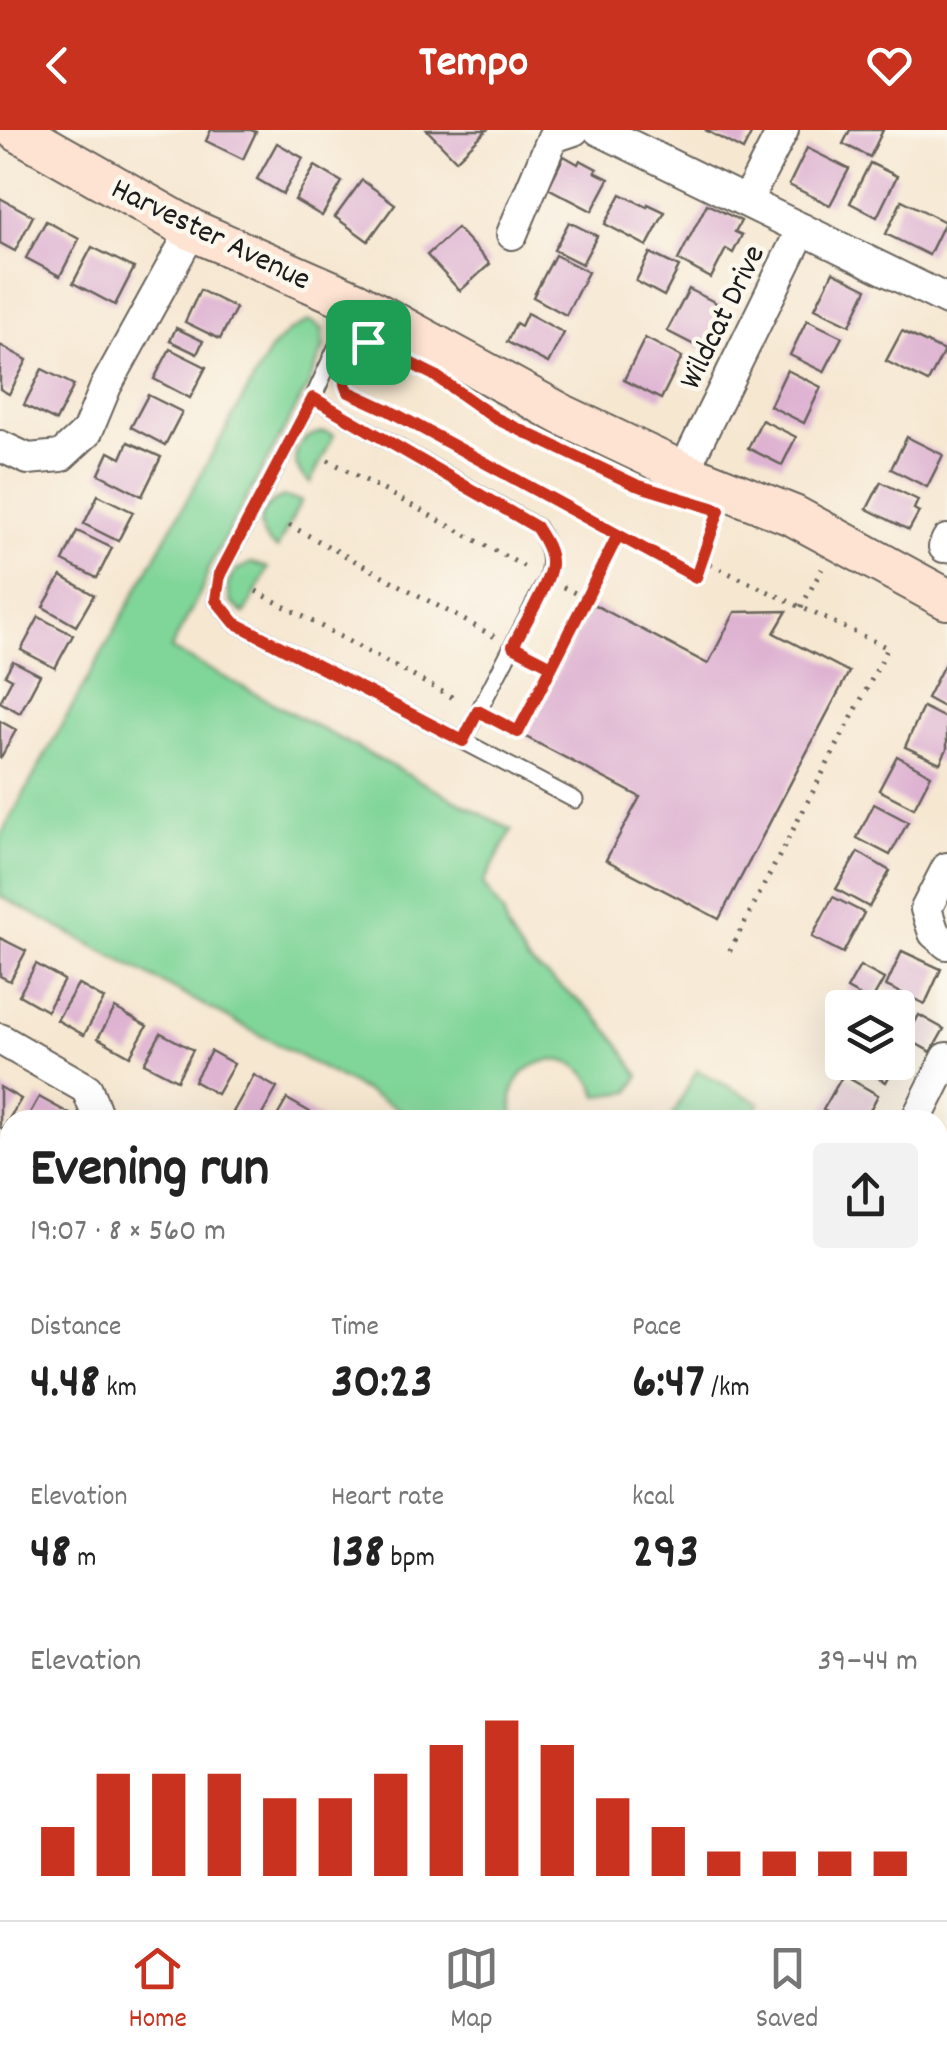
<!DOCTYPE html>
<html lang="en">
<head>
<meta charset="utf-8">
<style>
  :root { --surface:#fff; --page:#f2f2f2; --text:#222; --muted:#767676; --line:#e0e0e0; --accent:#c8321e }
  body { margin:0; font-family:Dekko,sans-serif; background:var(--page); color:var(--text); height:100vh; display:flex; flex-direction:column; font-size:38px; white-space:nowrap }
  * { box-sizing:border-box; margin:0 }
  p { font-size:32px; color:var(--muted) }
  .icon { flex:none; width:55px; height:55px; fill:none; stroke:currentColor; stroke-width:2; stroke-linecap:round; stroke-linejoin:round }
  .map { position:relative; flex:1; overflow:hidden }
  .side { position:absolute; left:0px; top:980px; width:948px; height:810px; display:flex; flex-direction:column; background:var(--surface); border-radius:30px 30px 0 0; box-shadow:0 10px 40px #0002 }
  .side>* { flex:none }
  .fabs { position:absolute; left:825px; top:860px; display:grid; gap:20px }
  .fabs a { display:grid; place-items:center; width:90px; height:90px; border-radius:10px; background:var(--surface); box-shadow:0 10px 40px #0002; font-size:50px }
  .pin { position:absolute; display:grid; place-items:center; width:85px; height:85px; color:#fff; margin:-42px; border-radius:20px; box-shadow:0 5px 15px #0006 }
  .round { display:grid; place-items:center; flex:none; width:105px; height:105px; border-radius:10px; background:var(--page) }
  .overview { display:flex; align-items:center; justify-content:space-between; height:170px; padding:0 30px }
  h1 { font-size:55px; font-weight:700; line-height:75px }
  .figures { display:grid; grid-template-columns:repeat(3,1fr); gap:15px; height:170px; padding:10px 30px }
  .figures div { display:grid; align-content:center }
  .figures b { font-size:50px; font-weight:700 }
  .figures small { font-size:28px; font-weight:400 }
  .figures p { font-size:28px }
  .chart { height:280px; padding:20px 30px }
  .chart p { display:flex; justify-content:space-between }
  .chart svg { width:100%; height:180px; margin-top:10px; stroke:var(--accent); stroke-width:6 }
  header { display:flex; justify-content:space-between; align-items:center; height:130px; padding:0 30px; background:var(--accent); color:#fff; font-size:45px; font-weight:700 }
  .dock { display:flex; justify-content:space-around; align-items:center; height:140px; border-top:2px solid var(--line); background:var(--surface); font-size:28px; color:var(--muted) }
  .dock a { display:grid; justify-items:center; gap:5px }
  .dock .current { color:var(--accent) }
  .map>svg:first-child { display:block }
  .green { fill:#80d599; stroke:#4e785a; stroke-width:2.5 }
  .forest { fill:#68b681; stroke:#42694e; stroke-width:2.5 }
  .building { fill:#deb3d2 }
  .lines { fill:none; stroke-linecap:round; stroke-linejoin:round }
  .lane-casing { stroke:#68635b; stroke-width:19 }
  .street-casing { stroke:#68635b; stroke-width:34 }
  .secondary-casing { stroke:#68635b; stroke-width:44 }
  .path { stroke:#68635b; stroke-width:5; stroke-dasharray:2.5 8; stroke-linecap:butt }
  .lane { stroke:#fff; stroke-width:15 }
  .street { stroke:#fff; stroke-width:30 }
  .secondary { stroke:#fee3d2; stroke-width:40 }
  .route-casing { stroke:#fff; stroke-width:20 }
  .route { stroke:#c8321e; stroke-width:12 }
  .labels { text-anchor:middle; stroke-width:9; stroke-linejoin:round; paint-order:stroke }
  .street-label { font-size:32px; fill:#1c1c1c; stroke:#fbf7ec }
</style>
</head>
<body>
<header><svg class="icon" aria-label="back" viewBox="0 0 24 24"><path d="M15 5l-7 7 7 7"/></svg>Tempo<svg class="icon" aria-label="heart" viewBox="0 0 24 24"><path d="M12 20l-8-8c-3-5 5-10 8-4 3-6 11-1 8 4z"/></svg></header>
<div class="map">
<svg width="947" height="1790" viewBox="0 0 947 1790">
  <rect width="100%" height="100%" fill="#fbf7ec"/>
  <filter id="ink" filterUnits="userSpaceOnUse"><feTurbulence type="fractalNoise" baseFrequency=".01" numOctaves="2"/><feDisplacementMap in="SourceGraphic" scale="20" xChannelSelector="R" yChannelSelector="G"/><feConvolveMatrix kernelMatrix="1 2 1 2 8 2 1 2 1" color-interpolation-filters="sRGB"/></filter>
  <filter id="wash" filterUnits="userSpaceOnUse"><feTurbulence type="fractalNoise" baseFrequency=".0048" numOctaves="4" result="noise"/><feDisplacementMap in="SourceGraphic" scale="40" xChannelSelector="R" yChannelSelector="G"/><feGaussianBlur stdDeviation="2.25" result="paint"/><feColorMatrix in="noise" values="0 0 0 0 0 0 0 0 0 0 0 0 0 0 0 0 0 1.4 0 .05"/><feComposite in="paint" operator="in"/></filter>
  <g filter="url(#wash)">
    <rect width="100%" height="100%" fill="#f6e7d1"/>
    <g class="green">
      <path d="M309,191L317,194L323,200L324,217L308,256L208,439L204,455L171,519L512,700L483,754L504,785L507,799L526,830L593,882L618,912L639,946L630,962L598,966C577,902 493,933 516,990H419L0,766V707L270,220L288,202Z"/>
      <path d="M325,302L334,305L310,353C285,334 294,305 325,302Z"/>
      <path d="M284,367L301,371L277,419C252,403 256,376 284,367Z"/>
      <path d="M251,433L268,438L245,484L231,473L227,456L235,441Z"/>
      <path d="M697,940L760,973L751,990H670Z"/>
      <path d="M527,1780H698L707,1790H512Z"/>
    </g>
    <path class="forest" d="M698,1780H876L882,1790H707Z"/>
    <g id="blocks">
      <g class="building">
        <path d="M211,0H251L256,2L243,29L206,11Z"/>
        <path d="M427,0H487L456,30Z"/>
        <path d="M705,0H753L743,20Z"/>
        <path d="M850,0H883L870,27L843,14Z"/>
        <path d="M277,13L303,28L283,64L257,49Z"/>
        <path d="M807,18L849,39L830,75L789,55Z"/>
        <path d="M564,26L578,34L580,30L597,39L595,42L609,49L592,81L548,58Z"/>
        <path d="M870,33L897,46L877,87L850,73Z"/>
        <path d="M315,36L342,52L322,86L295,70Z"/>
        <path d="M362,50L395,74L368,111L335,87Z"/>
        <path d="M621,64L647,77L648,74L665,82L647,116L605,94Z"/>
        <path d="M0,68L33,86L15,121L0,113Z"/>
        <path d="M902,70L945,92L929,125L886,104Z"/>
        <path d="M707,74L741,91L735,102L742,105L733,123L726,119L711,148L678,130Z"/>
        <path d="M46,91L79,109L60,146L26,128Z"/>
        <path d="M569,92L597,106L582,134L554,120Z"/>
        <path d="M457,98L490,134L460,161L427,125Z"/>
        <path d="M92,117L134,138L115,175L73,153Z"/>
        <path d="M650,123L679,137L664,166L636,151Z"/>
        <path d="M555,125L588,142L566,185L533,167Z"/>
        <path d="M833,142L867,159L850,195L815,178Z"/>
        <path d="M689,159L726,178L704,220L667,201Z"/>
        <path d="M200,160L236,178L220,209L185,192Z"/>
        <path d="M527,183L564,203L548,233L507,212L516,193L521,196Z"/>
        <path d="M807,190L842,207L824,242L790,225Z"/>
        <path d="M176,198L203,211L197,224L170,211Z"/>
        <path d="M902,201L944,221L928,252L886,231Z"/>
        <path d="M645,208L682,227L661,269L624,250Z"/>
        <path d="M0,215L27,230L9,264L0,259Z"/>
        <path d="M170,219L206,237L190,268L154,249Z"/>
        <path d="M42,239L74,255L56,291L24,275Z"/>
        <path d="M787,240L821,257L804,293L770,276Z"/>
        <path d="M148,265L182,282L165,315L131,297Z"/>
        <path d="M762,290L796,307L782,335L748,318Z"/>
        <path d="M907,307L943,325L927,357L891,339Z"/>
        <path d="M128,312L161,327L142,366L99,344L109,322L121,328Z"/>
        <path d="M881,352L918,370L914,379L919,382L909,400L867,379Z"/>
        <path d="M98,365L133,382L118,411L84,394Z"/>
        <path d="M77,401L112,418L97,448L63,431Z"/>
        <path d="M61,446L94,465L76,496L43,477Z"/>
        <path d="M593,474L708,534L735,482L787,481L774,503L849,542L719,789L606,730L640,667L524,606Z"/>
        <path d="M39,487L73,505L55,538L21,520Z"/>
        <path d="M947,529V579L927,568Z"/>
        <path d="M13,531L40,545L20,583L0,572L12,549L5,545Z"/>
        <path d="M923,577L947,589V619L940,633L905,617Z"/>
        <path d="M0,591L16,600L0,629Z"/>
        <path d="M897,626L931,645L914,678L879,660Z"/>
        <path d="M874,674L908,692L890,725L857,708Z"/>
        <path d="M858,722L890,741L869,777L836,759Z"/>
        <path d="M833,767L864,783L843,823L812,807Z"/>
        <path d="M0,808L26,821L10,851L0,846Z"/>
        <path d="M902,821L941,839L925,874L886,856Z"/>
        <path d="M36,834L64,850L47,881L19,865Z"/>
        <path d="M860,836L884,849L871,872L847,859Z"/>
        <path d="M78,854L104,869L84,905L57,890Z"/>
        <path d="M115,878L147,896L130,926L98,908Z"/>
        <path d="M919,885L944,899L931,922L906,908Z"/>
        <path d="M161,903L193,920L177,950L144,933Z"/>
        <path d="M211,921L234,934L217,964L194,951Z"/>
        <path d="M850,932H897L886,952Z"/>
        <path d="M254,945L277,958L259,990H247L233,982Z"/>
        <path d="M843,945L878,965L869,982L877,986L875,990H841L823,980Z"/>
        <path d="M0,957L21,969L3,999L0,997Z"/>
        <path d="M39,967L70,984L67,990H26Z"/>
        <path d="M287,969L324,990H275Z"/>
        <path d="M947,1034V1099L938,1094V1052Z"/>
        <rect x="0" y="1044" width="10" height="43"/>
        <path d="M938,1219L947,1234V1270L938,1276Z"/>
        <path d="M1,1705L10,1732V1744L0,1747Z"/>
        <path d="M127,1780H191L194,1790H130Z"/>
        <path d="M360,1780H403L405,1788L363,1790Z"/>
      </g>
    </g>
  </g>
  <g filter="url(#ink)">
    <use href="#blocks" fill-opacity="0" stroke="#68635b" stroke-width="2.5"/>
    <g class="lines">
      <g class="lane-casing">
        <g id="lane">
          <path d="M313,268L537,397C548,415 553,428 547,449L463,611L235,493L216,470L220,444L313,268L355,176"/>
          <path d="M463,611L575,670"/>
        </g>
      </g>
      <g class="street-casing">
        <g id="street">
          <path d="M599,0L802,99"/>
          <path d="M747,70L783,0"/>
          <path d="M512,104L553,7L574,0"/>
          <path d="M0,316L28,329L61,326L87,302L106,256L192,100"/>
          <path d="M683,342L802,99L947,170"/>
          <path d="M944,417L947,410"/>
          <path d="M947,738L926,779L934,803L947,814"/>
          <path d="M0,909L87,959L99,990"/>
          <path d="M916,990L947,928"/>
          <path d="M938,1404L947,1372"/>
          <path d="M938,1421L947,1435"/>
          <path d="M0,1484L10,1456"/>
          <path d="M330,1780L331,1790"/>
          <path d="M931,1780L941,1790"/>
          <path d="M12,1790L38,1780"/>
          <path d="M503,1790L520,1780"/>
        </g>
      </g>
      <g class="secondary-casing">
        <path id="secondary" d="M16,0L192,100L356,172L563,285L683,342L794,386L947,469"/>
      </g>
      <g class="path">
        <path d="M343,252L349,262L388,280L695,447L716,387"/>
        <path d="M328,330L527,438"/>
        <path d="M289,395L497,508"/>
        <path d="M701,430L888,518L726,828"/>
        <path d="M563,457L585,468"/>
        <path d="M256,461L459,571"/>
        <path d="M801,477L822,439"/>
        <path d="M529,524L552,536"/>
        <path d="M495,590L518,602L618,405"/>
        <path d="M0,1222L10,1225"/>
        <path d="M664,1780L676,1790"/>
        <path d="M881,1780L891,1790"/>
      </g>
      <use href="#lane" class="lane"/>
      <use href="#street" class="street"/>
      <use href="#secondary" class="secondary"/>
    </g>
  </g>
  <g class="lines" filter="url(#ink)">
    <g class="route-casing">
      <path id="route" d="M368,212L360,214C353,229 337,248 349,262L388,280L618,405L552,536L513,516C522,498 550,453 551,435C552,421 543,408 536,397L313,268L220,444L216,470L235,493L463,611L478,581L518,602C552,537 585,471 618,405L696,447L719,380L636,355L495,288L434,245L368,212"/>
    </g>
    <use href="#route" class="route"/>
  </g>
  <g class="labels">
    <g class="street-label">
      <text transform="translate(212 102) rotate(26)" y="11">Harvester Avenue</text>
      <text transform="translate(720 186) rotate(-64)" y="11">Wildcat Drive</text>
    </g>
  </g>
</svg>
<div class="fabs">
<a><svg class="icon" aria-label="layers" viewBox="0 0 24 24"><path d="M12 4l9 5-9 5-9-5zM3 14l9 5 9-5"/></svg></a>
</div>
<div class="pin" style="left:368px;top:212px;background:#1e9e55"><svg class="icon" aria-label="arrive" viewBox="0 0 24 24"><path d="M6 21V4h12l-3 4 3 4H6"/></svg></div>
<section class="side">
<div class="overview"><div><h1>Evening run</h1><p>19:07 · 8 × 560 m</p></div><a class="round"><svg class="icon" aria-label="share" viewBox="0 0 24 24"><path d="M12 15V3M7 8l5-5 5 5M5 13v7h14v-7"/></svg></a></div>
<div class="figures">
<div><p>Distance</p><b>4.48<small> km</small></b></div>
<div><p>Time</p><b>30:23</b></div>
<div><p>Pace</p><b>6:47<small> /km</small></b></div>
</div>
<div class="figures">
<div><p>Elevation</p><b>48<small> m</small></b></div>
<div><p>Heart rate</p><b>138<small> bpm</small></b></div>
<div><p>kcal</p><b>293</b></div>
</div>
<div class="chart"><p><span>Elevation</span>39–44 m</p>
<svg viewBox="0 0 160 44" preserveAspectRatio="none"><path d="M5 44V32M15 44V19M25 44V19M35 44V19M45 44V25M55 44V25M65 44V19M75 44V12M85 44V6M95 44V12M105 44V25M115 44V32M125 44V38M135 44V38M145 44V38M155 44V38"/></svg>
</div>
</section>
</div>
<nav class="dock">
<a class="current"><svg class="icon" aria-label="home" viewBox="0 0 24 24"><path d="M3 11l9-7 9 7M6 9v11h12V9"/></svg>Home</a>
<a><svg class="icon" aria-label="map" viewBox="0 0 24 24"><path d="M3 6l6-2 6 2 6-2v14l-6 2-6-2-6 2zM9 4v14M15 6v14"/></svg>Map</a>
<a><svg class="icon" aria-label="saved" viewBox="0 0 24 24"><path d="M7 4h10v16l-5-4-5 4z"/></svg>Saved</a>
</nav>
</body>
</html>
